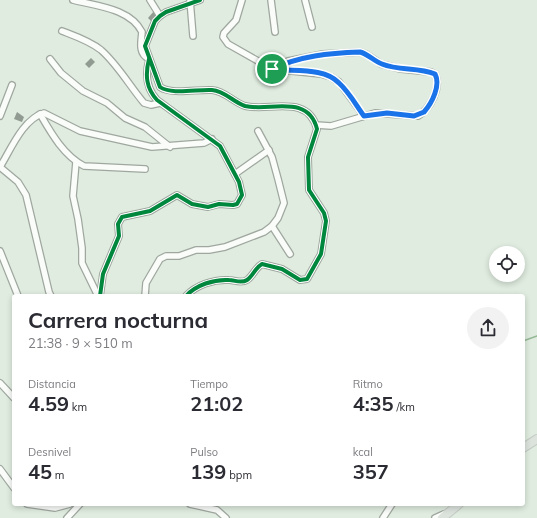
<!DOCTYPE html>
<html lang="es">
<head>
<meta charset="utf-8">
<style>
  :root { --surface:#fff; --page:#f2f2f3; --text:#2b2b33; --muted:#7c7c81 }
  body { margin:0; font-family:Mulish,sans-serif; background:var(--page); color:var(--text); height:100vh; display:flex; flex-direction:column; font-size:15px; white-space:nowrap }
  * { box-sizing:border-box; margin:0 }
  p { font-size:13px; color:var(--muted) }
  .icon { flex:none; width:22px; height:22px; fill:none; stroke:currentColor; stroke-width:2; stroke-linecap:round; stroke-linejoin:round }
  .map { position:relative; flex:1; overflow:hidden }
  .side { position:absolute; left:12px; top:294px; width:513px; height:212px; display:flex; flex-direction:column; background:var(--surface); border-radius:4px; box-shadow:0 2px 6px #0003 }
  .side>* { flex:none }
  .controls { position:absolute; left:489px; top:246px; display:grid; gap:8px }
  .controls a { display:grid; place-items:center; width:36px; height:36px; border-radius:50%; background:var(--surface); box-shadow:0 2px 6px #0003; font-size:20px }
  .pin { position:absolute; display:grid; place-items:center; width:34px; height:34px; color:#fff; margin:-17px; border:2px solid #fff; border-radius:50%; box-shadow:0 1px 4px #0007 }
  .round { display:grid; place-items:center; flex:none; width:42px; height:42px; border-radius:21px; background:var(--page) }
  .summary { display:flex; align-items:center; justify-content:space-between; height:68px; padding:0 16px }
  h1 { font-size:22px; font-weight:700; line-height:30px }
  .figures { display:grid; grid-template-columns:repeat(3,1fr); gap:6px; height:68px; padding:4px 16px }
  .figures div { display:grid; align-content:center }
  .figures b { font-size:20px; font-weight:700 }
  .figures small { font-size:11px; font-weight:400 }
  .figures p { font-size:11px }
  .map>svg:first-child { display:block }
  .lines { fill:none; stroke-linecap:round; stroke-linejoin:round }
  .stream { stroke:#94b894; stroke-width:1.5 }
  .building { fill:#929b92 }
  .minor-casing { stroke:#9fa79f; stroke-width:8 }
  .primary-casing { stroke:#c5cac5; stroke-width:10 }
  .minor { stroke:#fafcfa; stroke-width:5.5 }
  .primary { stroke:#dce3dd; stroke-width:8 }
  .cycleway-casing { stroke:#fff; stroke-width:6 }
  .cycleway { stroke:#00873e; stroke-width:4 }
  .route-casing { stroke:#fff; stroke-width:8 }
  .route { stroke:#1a73e8; stroke-width:5 }
</style>
</head>
<body>
<div class="map">
<svg width="537" height="518" viewBox="0 0 537 518">
  <rect width="100%" height="100%" fill="#e0ece0"/>
  <g class="lines">
    <path class="stream" d="M523,341L537,336"/>
  </g>
  <g class="building">
    <path d="M154,11L157,15L152,22L148,18Z"/>
    <path d="M91,58L95,62L89,68L85,64Z"/>
    <path d="M17,112L24,117L22,122L14,119Z"/>
  </g>
  <g class="lines">
    <g class="minor-casing">
      <g id="minor">
        <path d="M73,0C96,6 130,8 142,32C141,42 138,54 149,59"/>
        <path d="M150,0L160,16"/>
        <path d="M190,0L193,36"/>
        <path d="M242,0L236,20L224,33L223,37L228,44L272,69L321,74L331,77L339,82L364,116"/>
        <path d="M271,0L275,32"/>
        <path d="M305,0L312,27"/>
        <path d="M62,31C75,36 90,41 101,50C118,65 129,85 144,103L151,105L160,103"/>
        <path d="M50,59L61,73L83,91L107,103L125,118L145,127L170,147"/>
        <path d="M272,69L288,61L323,54L360,52L366,54L381,64L401,69L431,72L435,74C442,87 430,109 418,116L375,113L331,126L316,125"/>
        <path d="M40,114C51,133 64,156 84,166L145,169"/>
        <path d="M0,116L12,85"/>
        <path d="M76,162L73,196L78,219L82,248V263L98,296"/>
        <path d="M0,167C11,149 23,119 44,113L80,131L152,147L204,143L212,139"/>
        <path d="M0,167L18,182L26,195L49,292L51,296"/>
        <path d="M235,174L269,150"/>
        <path d="M272,226L290,254"/>
        <path d="M0,251L18,296"/>
        <path d="M100,296L103,274L119,236L118,224L122,217L150,211L177,195L192,204L208,207L219,204L233,205L237,204L242,195L239,182L220,146L157,100C146,88 145,75 149,60"/>
        <path d="M145,296L146,283L160,259L166,256H179L196,250H209L225,247L264,232L272,226L278,218L284,203L278,179L272,157L258,131"/>
        <path d="M186,296C196,285 214,279 229,280C235,280 241,284 247,280C253,276 255,268 262,264L282,269L300,280L307,279L321,254L326,221L324,213L309,190L308,157L317,129C308,93 269,112 245,106C233,102 225,91 212,90C198,89 171,95 160,87L145,46L155,21L160,16L166,12L200,0"/>
        <path d="M0,383L14,398"/>
        <path d="M0,469L14,488"/>
        <path d="M27,504L55,508L70,504"/>
        <path d="M190,504L217,510L226,518"/>
        <path d="M67,518L80,504"/>
        <path d="M383,518L392,504"/>
        <path d="M435,518L444,514"/>
      </g>
    </g>
    <g class="primary-casing">
      <g id="primary">
        <path d="M523,448L537,439"/>
        <path d="M442,518L459,504"/>
      </g>
    </g>
    <use href="#minor" class="minor"/>
    <use href="#primary" class="primary"/>
    <g class="cycleway-casing">
      <g id="cycleway">
        <path d="M100,296L103,274L119,236L118,224L122,217L150,211L177,195L192,204L208,207L219,204L233,205L237,204L242,195L239,182L220,146L157,100C146,88 145,75 149,59"/>
        <path d="M186,296C196,285 214,279 229,280C235,280 241,284 247,280C253,276 255,268 262,264L282,269L300,280L307,279L321,254L326,221L324,213L309,190L308,157L317,129C308,93 269,112 245,106C233,102 225,91 212,90C198,89 171,95 160,87L145,46L155,21L160,16L166,12L200,0"/>
      </g>
    </g>
    <use href="#cycleway" class="cycleway"/>
  </g>
  <g class="lines">
    <g class="route-casing">
      <path id="route" d="M360,52C368,54 374,61 382,64C399,71 418,67 435,74C441,85 432,103 424,112L414,116L387,113L364,116C356,105 349,92 339,83C324,67 293,72 272,69C300,56 329,53 360,52Z"/>
    </g>
    <use href="#route" class="route"/>
  </g>
</svg>
<div class="controls">
<a><svg class="icon" aria-label="locate" viewBox="0 0 24 24"><circle cx="12" cy="12" r="6"/><path d="M12 2v4M12 18v4M2 12h4M18 12h4"/></svg></a>
</div>
<div class="pin" style="left:272px;top:69px;background:#1e9e55"><svg class="icon" aria-label="arrive" viewBox="0 0 24 24"><path d="M6 21V4h12l-3 4 3 4H6"/></svg></div>
<section class="side">
<div class="summary"><div><h1>Carrera nocturna</h1><p>21:38 · 9 × 510 m</p></div><a class="round"><svg class="icon" aria-label="share" viewBox="0 0 24 24"><path d="M12 15V3M7 8l5-5 5 5M5 13v7h14v-7"/></svg></a></div>
<div class="figures">
<div><p>Distancia</p><b>4.59<small> km</small></b></div>
<div><p>Tiempo</p><b>21:02</b></div>
<div><p>Ritmo</p><b>4:35<small> /km</small></b></div>
</div>
<div class="figures">
<div><p>Desnivel</p><b>45<small> m</small></b></div>
<div><p>Pulso</p><b>139<small> bpm</small></b></div>
<div><p>kcal</p><b>357</b></div>
</div>
</section>
</div>
</body>
</html>
